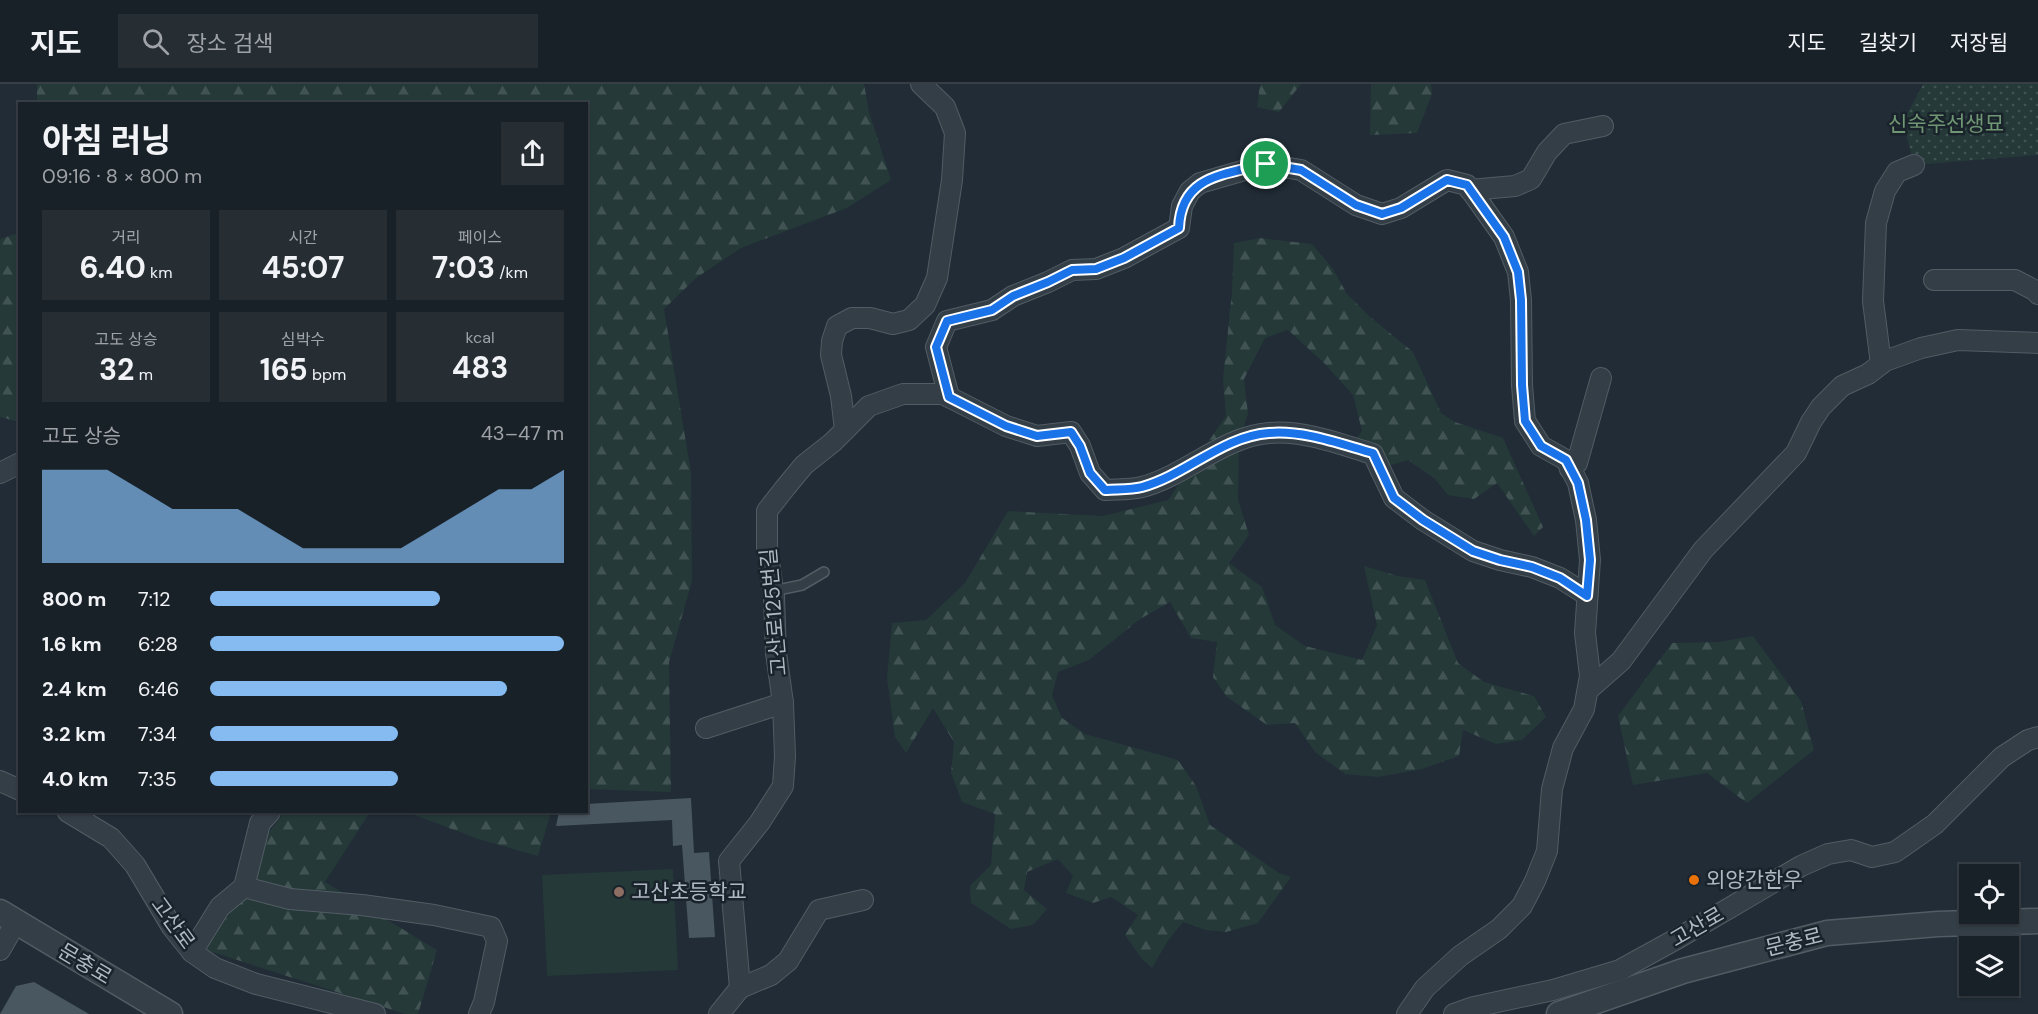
<!DOCTYPE html>
<html lang="ko">
<head>
<meta charset="utf-8">
<style>
  :root { --surface:#192128; --page:#262e34; --text:#f1f3f6; --muted:#9fa3a8; --line:#373e45; --accent:#85bbf1 }
  body { margin:0; font-family:"DM Sans","Noto Sans KR",sans-serif; background:var(--page); color:var(--text); height:100vh; display:flex; flex-direction:column; font-size:22px; white-space:nowrap }
  * { box-sizing:border-box; margin:0 }
  p { font-size:20px; color:var(--muted) }
  .icon { flex:none; width:33px; height:33px; fill:none; stroke:currentColor; stroke-width:2; stroke-linecap:round; stroke-linejoin:round }
  .map { position:relative; flex:1; overflow:hidden }
  .side { position:absolute; left:18px; top:18px; width:570px; height:711px; display:flex; flex-direction:column; background:var(--surface); border-radius:0px; box-shadow:0 2px 4px #0004,0 0 0 2px var(--line) }
  .side>* { flex:none }
  .buttons { position:absolute; left:1959px; top:780px; display:grid; gap:12px }
  .buttons a { display:grid; place-items:center; width:60px; height:60px; border-radius:0px; background:var(--surface); box-shadow:0 2px 4px #0004,0 0 0 2px var(--line); font-size:30px }
  .pin { position:absolute; display:grid; place-items:center; width:51px; height:51px; color:#fff; margin:-26px; border:3px solid #fff; border-radius:50%; box-shadow:0 2px 6px #0007 }
  .round { display:grid; place-items:center; flex:none; width:63px; height:63px; border-radius:0px; background:var(--page) }
  .headline { display:flex; align-items:center; justify-content:space-between; height:102px; padding:0 24px }
  h1 { font-size:33px; font-weight:700; line-height:45px }
  .stats { display:grid; grid-template-columns:repeat(3,1fr); gap:9px; height:102px; padding:6px 24px }
  .stats div { display:grid; align-content:center; border-radius:0px; background:var(--page); text-align:center }
  .stats b { font-size:30px; font-weight:700 }
  .stats small { font-size:16px; font-weight:400 }
  .stats p { font-size:16px }
  .chart { height:168px; padding:12px 24px }
  .chart p { display:flex; justify-content:space-between }
  .chart svg { width:100%; height:108px; margin-top:6px; fill:var(--accent); opacity:.7 }
  ul { padding:0 24px; list-style:none; font-size:20px }
  li { display:grid; grid-template-columns:96px 72px 1fr; align-items:center; height:45px }
  li i { height:15px; border-radius:8px; background:var(--accent) }
  header { display:flex; align-items:center; gap:36px; box-sizing:border-box; height:84px; padding:0 30px; background:var(--surface); border-bottom:2px solid var(--line) }
  header strong { font-size:28px }
  nav { display:flex; gap:33px; margin-inline-start:auto; font-size:21px }
  .search { width:420px; height:54px; background:var(--page); display:flex; align-items:center; gap:15px; box-sizing:border-box; padding:0 21px; border-radius:0px; color:var(--muted); font-size:22px }
  .map>svg:first-child { display:block }
  .grass { fill:#243938 }
  .forest { fill:url(#forest-firs) }
  .park { fill:url(#park-dots) }
  .building { fill:#495761 }
  .lines { fill:none; stroke-linecap:round; stroke-linejoin:round }
  .service-casing { stroke:#525c64; stroke-width:12 }
  .minor-casing { stroke:#525c64; stroke-width:22 }
  .tertiary-casing { stroke:#525c64; stroke-width:27 }
  .service { stroke:#343e46; stroke-width:9 }
  .minor { stroke:#343e46; stroke-width:20 }
  .tertiary { stroke:#343e46; stroke-width:24 }
  .route-casing { stroke:#fff; stroke-width:12 }
  .route { stroke:#1a73e8; stroke-width:8 }
  .food-dot { fill:#e8710a; stroke:#1a232b; stroke-width:2 }
  .education-dot { fill:#8d6e63; stroke:#1a232b; stroke-width:2 }
  .labels { text-anchor:middle; stroke-width:5; stroke-linejoin:round; paint-order:stroke }
  .park-label { font-size:21px; fill:#709773; stroke:#1a232b }
  .street-label { font-size:21px; fill:#aeb9c3; stroke:#1a232b }
  .poi-label { font-size:21px; fill:#aeb9c3; stroke:#1a232b; text-anchor:start }
</style>
</head>
<body>
<header>
<strong>지도</strong>
<div class="search"><svg class="icon" aria-label="search" viewBox="0 0 24 24"><circle cx="10" cy="10" r="6"/><path d="M15 15l6 6"/></svg>장소 검색</div>
<nav><a>지도</a><a>길찾기</a><a>저장됨</a></nav>
</header>
<div class="map">
<svg width="2038" height="930" viewBox="0 0 2038 930">
  <defs>
    <pattern id="forest-firs" width="22" height="20" patternUnits="userSpaceOnUse" patternTransform="scale(1.5)"><rect width="22" height="20" fill="#243938"/><path d="M5 1l3.5 6h-7zM16 11l3.5 6h-7z" fill="#415453"/></pattern>
    <pattern id="park-dots" width="8" height="8" patternUnits="userSpaceOnUse" patternTransform="scale(1.5)"><rect width="8" height="8" fill="#243938"/><path d="M2 2h.1M6 6h.1" fill="none" stroke="#415453" stroke-width="1.8" stroke-linecap="round"/></pattern>
  </defs>
  <rect width="100%" height="100%" fill="#212c36"/>
  <path class="grass" d="M673,785L678,886L547,892L542,791Z"/>
  <g class="forest">
    <path d="M37,0H864L869,28L891,96L847,124L741,164L696,194L664,225L691,389L692,497L669,578L671,708L587,705L586,20H37Z"/>
    <path d="M1260,0H1301L1279,28L1257,23Z"/>
    <path d="M1371,0H1431L1432,10L1417,49L1370,51Z"/>
    <path d="M19,149V338L0,333V155Z"/>
    <path d="M1260,154L1312,160L1333,185L1347,210L1368,231L1413,268L1441,329L1455,338L1503,354L1543,443L1534,452L1497,399L1474,415L1448,411L1435,395L1408,376L1388,382L1346,368L1362,347L1353,311L1324,279L1288,246L1265,254L1244,295L1248,330L1239,357L1238,415L1249,451L1229,479L1262,503L1275,541L1305,562L1362,576L1377,541L1364,482L1398,492L1425,496L1458,579L1484,598L1534,612L1546,633L1522,656L1496,660L1463,646L1459,672L1422,685L1378,693L1345,690L1315,668L1295,639L1267,641L1227,613L1213,593L1217,558L1191,554L1170,518L1140,535L1089,576L1058,588L1052,611L1062,634L1085,650L1178,676L1196,702L1210,741L1279,789L1291,793L1258,839L1226,848L1206,846L1183,838L1167,858L1152,884L1142,875L1125,851L1138,831L1111,813L1093,819L1066,809L1073,792L1058,775L1027,788L1024,806L1047,825L1033,841L1011,845L971,819L970,802L991,781L995,730L962,718L951,689L954,658L933,624L906,669L895,653L887,594L892,539L926,536L965,499L1008,427L1103,432L1168,416L1226,332L1223,295L1232,208L1234,159Z"/>
    <path d="M1753,552L1801,617L1814,666L1747,719L1707,689L1633,701L1618,632L1672,559L1718,558Z"/>
    <path d="M285,728H370L325,798L437,866L418,930H405L206,866L219,844L249,804L269,748Z"/>
    <path d="M407,728H551L538,772L478,755Z"/>
  </g>
  <path class="park" d="M1923,0H2038V71L1914,81L1903,38Z"/>
  <g class="building">
    <path d="M691,714L694,769L709,768L715,853L689,854L682,761L673,762L672,736L556,742L559,728H586V720Z"/>
    <path d="M34,898L89,930H0L16,902Z"/>
  </g>
  <g class="lines">
    <g class="service-casing">
      <path id="service" d="M773,507L802,501L824,488"/>
    </g>
    <g class="minor-casing">
      <g id="minor">
        <path d="M1470,106L1515,102L1531,95L1547,68L1564,50L1603,42"/>
        <path d="M1934,196H2015L2036,207L2038,210"/>
        <path d="M1881,280L1873,217L1876,139L1885,107L1897,88L1914,81"/>
        <path d="M949,313L936,263L947,237L992,226L1013,212L1048,198L1072,186L1096,185L1124,174L1179,144L1182,122L1190,107L1200,99L1266,80L1301,86L1356,121L1382,130L1401,124L1447,96L1467,101L1504,153L1518,188L1521,216L1522,301L1525,337L1541,362L1566,376L1578,399L1586,436L1590,476L1585,549L1590,592L1584,625L1563,664L1552,705L1547,767L1535,797L1522,822L1499,845L1460,872L1425,904L1407,930"/>
        <path d="M845,346L841,312L831,271L832,257L837,242L852,234H870L893,240L909,236L925,221L937,194L952,96L955,49L945,23L921,0"/>
        <path d="M1570,385L1577,379L1601,294"/>
        <path d="M0,389L20,379"/>
        <path d="M1588,606L1621,577L1703,466L1796,369L1811,338L1821,323L1842,302L1868,290L1885,277L1921,264L1958,256L2038,259"/>
        <path d="M706,644L783,619"/>
        <path d="M0,697L20,706"/>
        <path d="M68,728L111,754L135,781L172,843L192,868L215,884L256,900L375,930"/>
        <path d="M244,803L290,815L362,821L434,831L491,843L497,857L484,918L479,930"/>
        <path d="M0,866L16,838"/>
        <path d="M192,868L220,823L244,803L260,739L270,728"/>
        <path d="M740,904L771,891L788,877L819,826L863,816"/>
        <path d="M719,930L740,904L729,777L760,738L783,702L785,672L783,619L776,569L774,513L767,464V427L785,404L804,381L833,358L869,322L903,310H943L1006,342L1037,352L1071,348L1080,362L1090,389L1105,406C1117,405 1130,406 1142,403C1185,392 1224,352 1269,349C1304,346 1340,360 1373,370L1394,414L1423,436L1473,467L1500,476L1532,483L1560,494L1587,511"/>
        <path d="M1454,930L1474,923L1553,906L1620,886L1680,853L1801,782L1828,770L1851,766L1872,773L1895,768L1935,740L2002,673L2028,656L2038,653"/>
      </g>
    </g>
    <g class="tertiary-casing">
      <g id="tertiary">
        <path d="M0,828L170,930"/>
        <path d="M1559,930L1683,887L1827,849L1938,840L2038,837"/>
      </g>
    </g>
    <use href="#service" class="service"/>
    <use href="#minor" class="minor"/>
    <use href="#tertiary" class="tertiary"/>
  </g>
  <g class="lines">
    <g class="route-casing">
      <path id="route" d="M1266,80L1301,86L1356,121L1382,130L1401,124L1447,96L1467,101L1504,153L1518,188L1521,216L1522,301L1525,337L1541,362L1566,376L1578,399L1586,436L1590,476L1587,512L1560,494L1532,483L1500,476L1473,467L1423,436L1394,414L1373,369C1340,360 1304,346 1269,349C1223,352 1186,391 1142,403C1130,406 1117,405 1105,406L1090,389L1080,362L1071,348L1037,352L1006,342L949,313L936,263L947,237L992,226L1013,212L1048,198L1072,186L1096,185L1124,174L1179,144C1181,91 1224,91 1266,80Z"/>
    </g>
    <use href="#route" class="route"/>
  </g>
  <circle class="food-dot" cx="1694" cy="796" r="6"/>
  <circle class="education-dot" cx="619" cy="808" r="6"/>
  <g class="labels">
    <g class="park-label">
      <text x="1946" y="47">신숙주선생묘</text>
    </g>
    <g class="street-label">
      <text transform="translate(774 528) rotate(-95)" y="7">고산로125번길</text>
      <text transform="translate(173 839) rotate(54)" y="7">고산로</text>
      <text transform="translate(1697 843) rotate(-30)" y="7">고산로</text>
      <text transform="translate(1794 858) rotate(-14)" y="7">문충로</text>
      <text transform="translate(85 880) rotate(31)" y="7">문충로</text>
    </g>
    <g class="poi-label">
      <text x="1706" y="803">외양간한우</text>
      <text x="631" y="815">고산초등학교</text>
    </g>
  </g>
</svg>
<div class="buttons">
<a><svg class="icon" aria-label="locate" viewBox="0 0 24 24"><circle cx="12" cy="12" r="6"/><path d="M12 2v4M12 18v4M2 12h4M18 12h4"/></svg></a>
<a><svg class="icon" aria-label="layers" viewBox="0 0 24 24"><path d="M12 4l9 5-9 5-9-5zM3 14l9 5 9-5"/></svg></a>
</div>
<div class="pin" style="left:1266px;top:80px;background:#1e9e55"><svg class="icon" aria-label="arrive" viewBox="0 0 24 24"><path d="M6 21V4h12l-3 4 3 4H6"/></svg></div>
<section class="side">
<div class="headline"><div><h1>아침 러닝</h1><p>09:16 · 8 × 800 m</p></div><a class="round"><svg class="icon" aria-label="share" viewBox="0 0 24 24"><path d="M12 15V3M7 8l5-5 5 5M5 13v7h14v-7"/></svg></a></div>
<div class="stats">
<div><p>거리</p><b>6.40<small> km</small></b></div>
<div><p>시간</p><b>45:07</b></div>
<div><p>페이스</p><b>7:03<small> /km</small></b></div>
</div>
<div class="stats">
<div><p>고도 상승</p><b>32<small> m</small></b></div>
<div><p>심박수</p><b>165<small> bpm</small></b></div>
<div><p>kcal</p><b>483</b></div>
</div>
<div class="chart"><p><span>고도 상승</span>43–47 m</p>
<svg viewBox="0 0 160 44" preserveAspectRatio="none"><path d="M0 44V6L10 6L20 6L30 14L40 22L50 22L60 22L70 30L80 38L90 38L100 38L110 38L120 30L130 22L140 14L150 14L160 6V44z"/></svg>
</div>
<ul>
<li><b>800 m</b>7:12<i style="width:65%"></i></li>
<li><b>1.6 km</b>6:28<i style="width:100%"></i></li>
<li><b>2.4 km</b>6:46<i style="width:84%"></i></li>
<li><b>3.2 km</b>7:34<i style="width:53%"></i></li>
<li><b>4.0 km</b>7:35<i style="width:53%"></i></li>
</ul>
</section>
</div>
</body>
</html>
